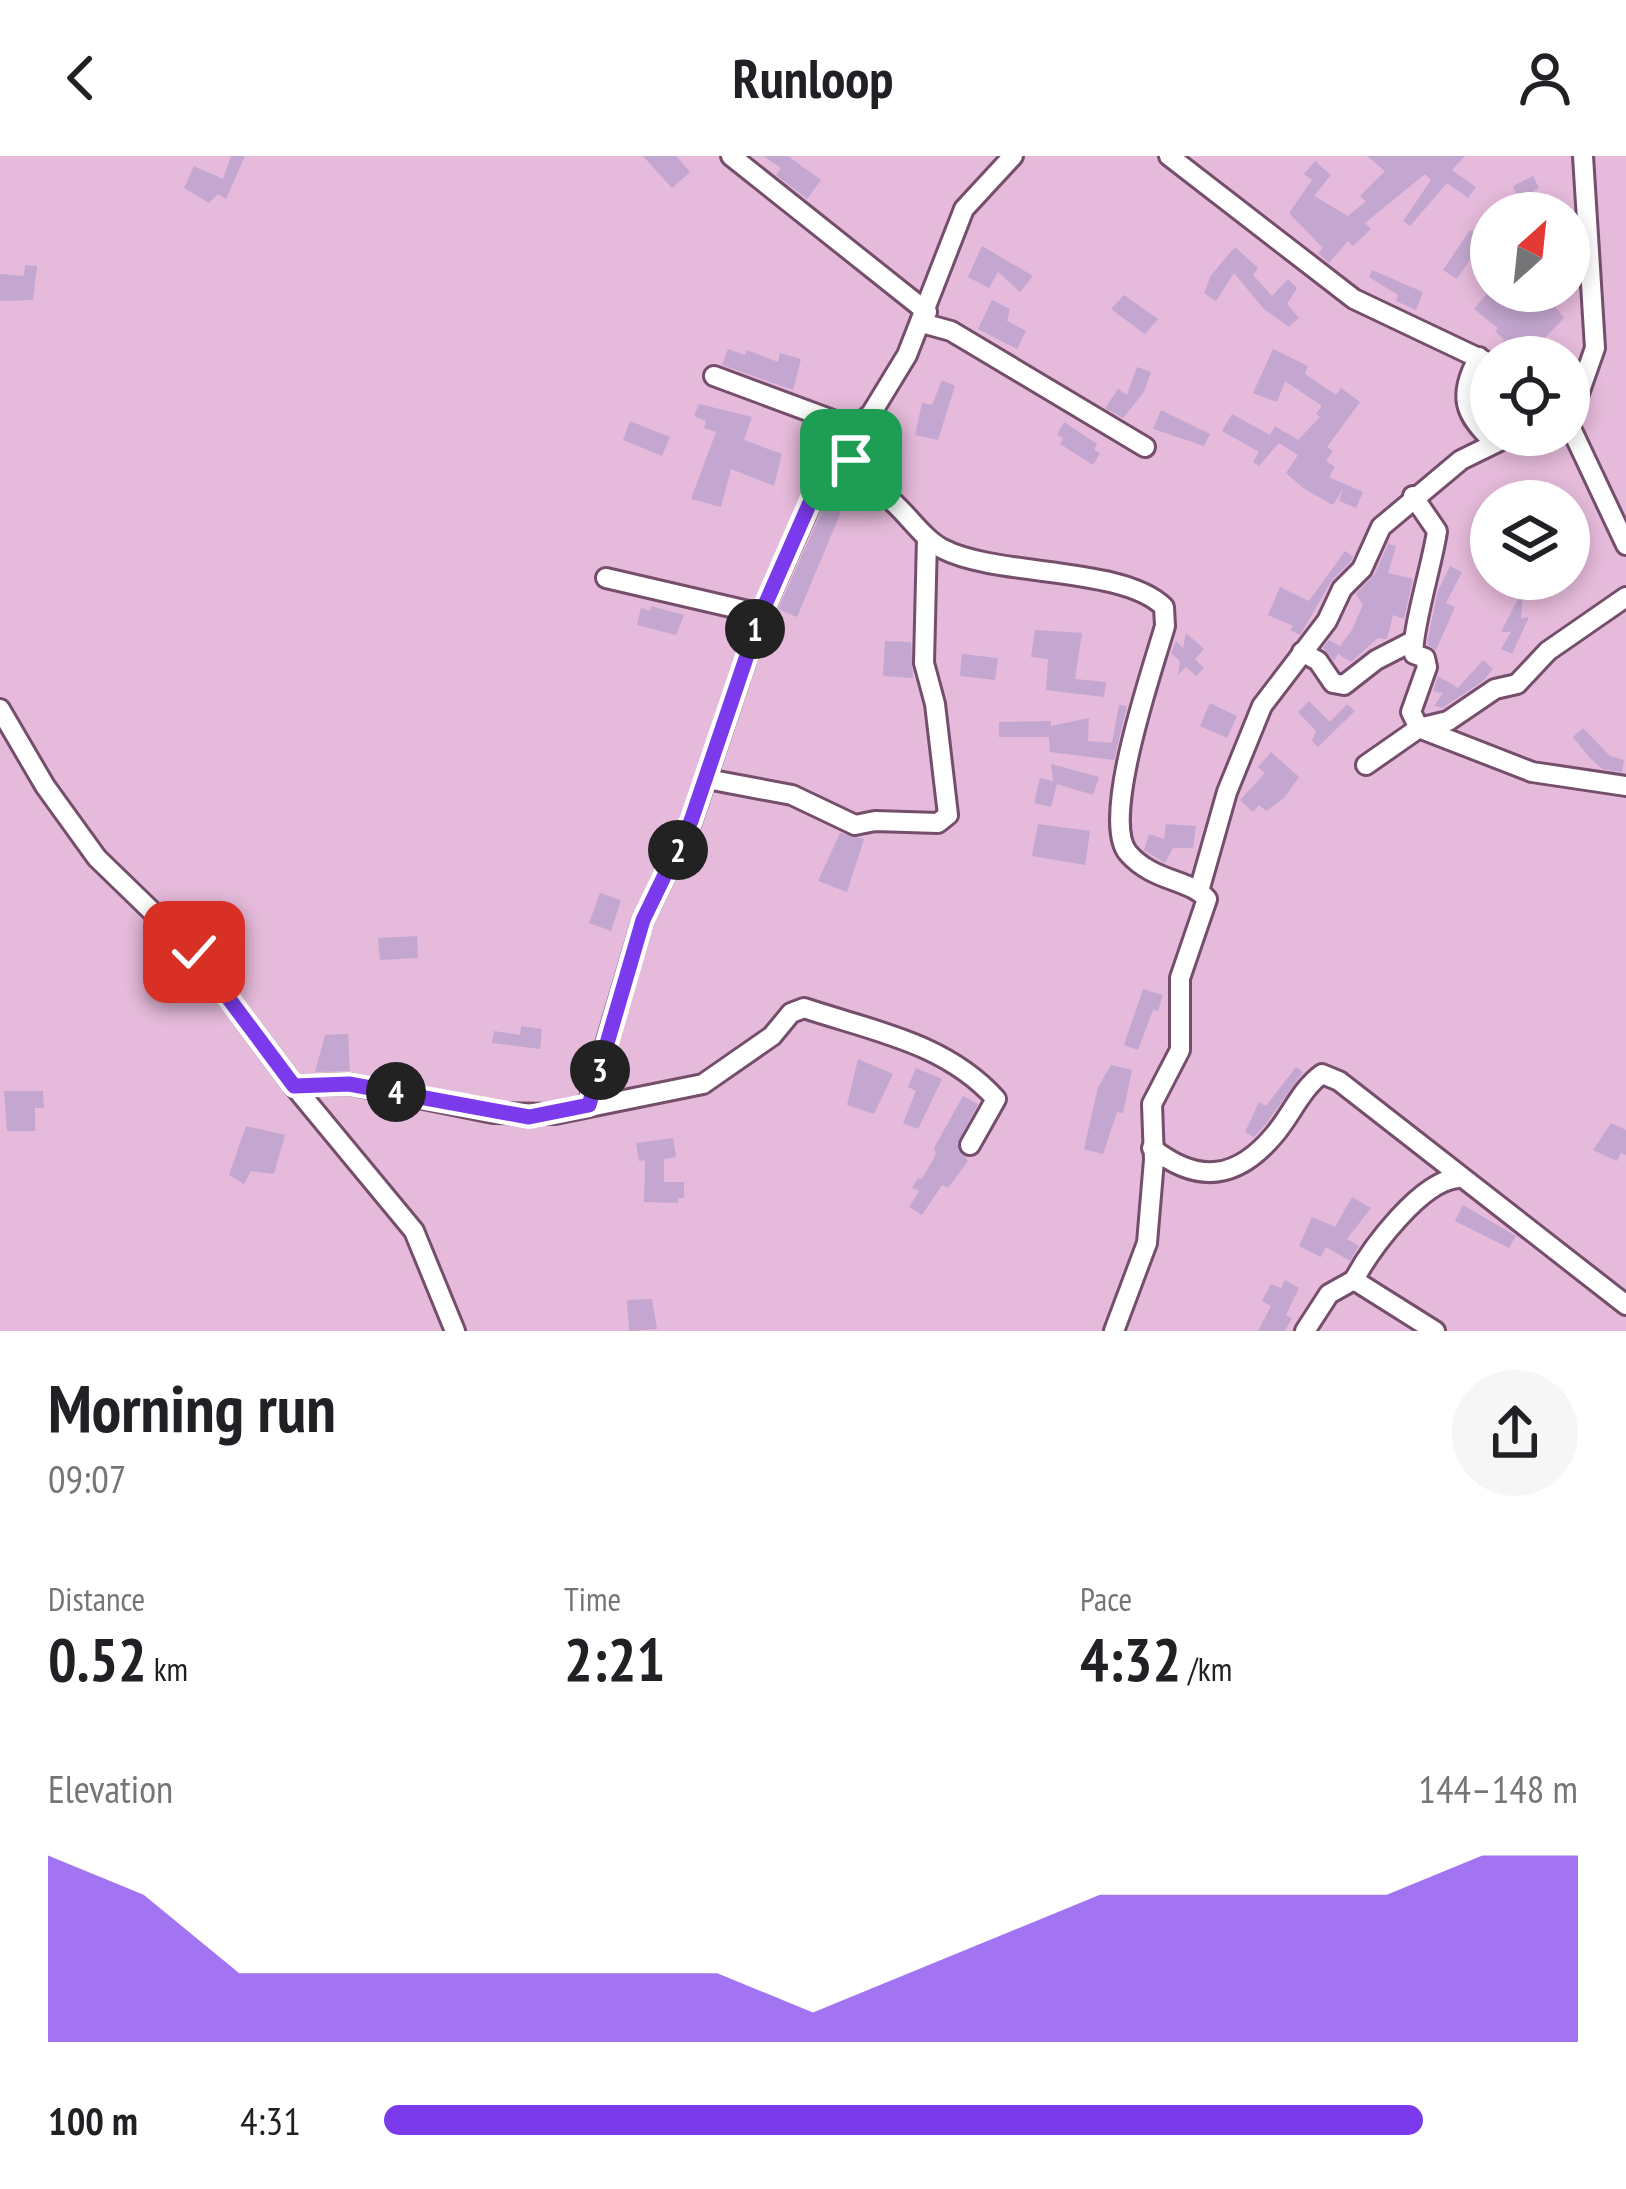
<!DOCTYPE html>
<html lang="en">
<head>
<meta charset="utf-8">
<style>
  :root { --surface:#fff; --page:#f6f6f6; --text:#202124; --muted:#757577; --accent:#7c3aed }
  body { margin:0; font-family:"PT Sans Narrow",sans-serif; background:var(--page); color:var(--text); height:100vh; display:flex; flex-direction:column; font-size:45px; white-space:nowrap }
  * { box-sizing:border-box; margin:0 }
  p { font-size:39px; color:var(--muted) }
  .icon { flex:none; width:66px; height:66px; fill:none; stroke:currentColor; stroke-width:2; stroke-linecap:round; stroke-linejoin:round }
  .map { position:relative; height:1175px; overflow:hidden }
  .details { display:flex; flex-direction:column; background:var(--surface); flex:1 }
  .details>* { flex:none }
  .needle { width:78px; rotate:27deg }
  .tools { position:absolute; left:1470px; top:36px; display:grid; gap:24px }
  .tools a { display:grid; place-items:center; width:120px; height:120px; border-radius:50%; background:var(--surface); box-shadow:0 6px 18px #0003; font-size:60px }
  .pin { position:absolute; display:grid; place-items:center; width:102px; height:102px; color:#fff; margin:-51px; border-radius:24px; box-shadow:0 6px 18px #0006 }
  .km { position:absolute; width:60px; height:60px; margin:-30px; border-radius:50%; background:#222; color:#fff; font-size:33px; line-height:60px; text-align:center }
  .round { display:grid; place-items:center; flex:none; width:126px; height:126px; border-radius:63px; background:var(--page) }
  .headline { display:flex; align-items:center; justify-content:space-between; height:204px; padding:0 48px }
  h1 { font-size:66px; font-weight:800; line-height:90px }
  .metrics { display:grid; grid-template-columns:repeat(3,1fr); gap:18px; height:204px; padding:12px 48px }
  .metrics div { display:grid; align-content:center }
  .metrics b { font-size:60px; font-weight:800 }
  .metrics small { font-size:33px; font-weight:400 }
  .metrics p { font-size:33px }
  .chart { height:336px; padding:24px 48px }
  .chart p { display:flex; justify-content:space-between }
  .chart svg { width:100%; height:216px; margin-top:12px; fill:var(--accent); opacity:.7 }
  ul { padding:0 48px; list-style:none; font-size:39px }
  li { display:grid; grid-template-columns:192px 144px 1fr; align-items:center; height:90px }
  li i { height:30px; border-radius:15px; background:var(--accent) }
  header { display:flex; justify-content:space-between; align-items:center; height:156px; padding:0 48px; background:var(--surface); font-size:54px; font-weight:800 }
  .map>svg:first-child { display:block }
  .building { fill:#c4a7d0 }
  .lines { fill:none; stroke-linecap:round; stroke-linejoin:round }
  .minor-casing { stroke:#744e6b; stroke-width:24 }
  .minor { stroke:#fff; stroke-width:18 }
  .route-casing { stroke:#fff; stroke-width:24 }
  .route { stroke:#7c3aed; stroke-width:15 }
</style>
</head>
<body>
<header><svg class="icon" aria-label="back" viewBox="0 0 24 24"><path d="M15 5l-7 7 7 7"/></svg>Runloop<svg class="icon" aria-label="person" viewBox="0 0 24 24"><circle cx="12" cy="8" r="4"/><path d="M4 21q1-7 8-7t8 7"/></svg></header>
<div class="map">
<svg width="1626" height="1175" viewBox="0 0 1626 1175">
  <rect width="100%" height="100%" fill="#e5bada"/>
  <g class="building">
    <path d="M231,0H245L226,43L218,38L209,47L184,32L194,10L223,23Z"/>
    <path d="M643,0H676L690,16L672,32Z"/>
    <path d="M763,0H788L821,24L807,43L776,19L781,12Z"/>
    <path d="M1367,0H1465L1452,14L1476,31L1468,42L1447,27L1410,70L1403,65L1431,24L1425,18L1365,67L1371,73L1353,90L1348,85L1329,107L1318,97L1323,92L1289,57L1312,24L1304,18L1315,5L1331,19L1314,40L1348,60L1366,45L1360,40L1385,15Z"/>
    <path d="M1533,20L1539,32L1533,35L1553,57H1526L1513,30Z"/>
    <path d="M1470,74L1484,82L1457,123L1443,114Z"/>
    <path d="M982,90L1033,120L1020,136L998,116L989,132L968,121Z"/>
    <path d="M1235,91L1258,112L1253,119L1272,140L1288,123L1297,132L1287,148L1299,162L1289,171L1264,153L1234,117L1216,145L1204,137L1211,119Z"/>
    <path d="M25,109L37,110L33,144L0,145V118L24,120Z"/>
    <path d="M1372,114L1423,136L1416,154L1396,145L1398,139L1369,121Z"/>
    <path d="M1489,135H1509L1532,156L1552,147L1564,162L1539,188L1542,191L1534,201H1523L1514,194L1502,201L1495,195L1504,184L1495,175L1498,172L1474,153Z"/>
    <path d="M1124,139L1158,163L1145,178L1111,153Z"/>
    <path d="M992,144L1010,153L1007,165L1026,175L1017,193L978,173Z"/>
    <path d="M728,193L745,199L747,194L778,206L780,197L801,203L793,234L722,209Z"/>
    <path d="M1273,193L1308,210L1305,218L1336,239L1341,232L1360,246L1327,291L1333,295L1326,305L1335,311L1329,321L1363,336L1356,352L1339,345L1343,333L1333,349L1303,332L1286,317L1298,299L1279,287L1259,310L1253,306L1259,296L1222,275L1232,258L1270,279L1275,270L1298,284L1320,261L1316,258L1322,250L1285,225L1277,246L1253,237Z"/>
    <path d="M1137,211L1151,216L1144,236L1123,262L1105,252L1118,233L1127,239Z"/>
    <path d="M942,224L955,230L938,284L915,279L922,247L932,249Z"/>
    <path d="M699,248L752,261L744,284L782,298L774,330L731,313L721,351L691,343L716,276L704,272L706,265L694,260Z"/>
    <path d="M1161,254L1210,278L1204,290L1153,273Z"/>
    <path d="M630,265L670,281L662,300L623,284Z"/>
    <path d="M1064,266L1097,288L1094,294L1100,297L1093,309L1060,288L1063,282L1057,279Z"/>
    <path d="M832,332L848,339L797,461L778,453Z"/>
    <path d="M1392,380L1389,388L1396,390L1388,417L1413,423L1404,463L1393,459L1387,483L1378,482L1351,506L1338,498L1334,505L1323,492L1329,484L1340,490L1352,474L1363,449L1356,438L1374,419Z"/>
    <path d="M1345,395L1353,401L1351,405L1332,424L1300,479L1290,474L1293,470L1268,459L1280,431L1309,445Z"/>
    <path d="M1450,410L1462,416L1446,447L1455,451L1436,494L1427,488L1429,477L1438,435Z"/>
    <path d="M1523,433L1521,463L1529,461L1512,498L1501,493L1511,476H1501Z"/>
    <path d="M651,450L684,459L676,479L637,469L641,452L650,455Z"/>
    <path d="M1035,474L1082,477L1075,523L1106,526L1104,541L1046,534L1048,503L1031,501Z"/>
    <path d="M1186,477L1204,493L1195,503L1204,512L1196,520L1186,511L1178,519L1180,505L1171,497L1176,485L1183,492Z"/>
    <path d="M885,485L911,486L913,522L883,520Z"/>
    <path d="M962,498L998,502L995,524L960,520Z"/>
    <path d="M1483,504L1493,513L1483,525L1442,552L1434,550L1443,537L1433,535L1438,520L1458,532Z"/>
    <path d="M1309,545L1330,566L1347,548L1355,555L1318,591L1312,585L1316,575L1298,556Z"/>
    <path d="M1210,547L1237,560L1227,582L1200,570Z"/>
    <path d="M1119,549L1127,550L1114,604L1050,596L1049,581H999V566L1051,565V570L1089,562L1088,585L1112,587Z"/>
    <path d="M1583,572L1610,600L1624,604L1622,616L1602,613L1590,602L1573,581Z"/>
    <path d="M1271,596L1299,621L1284,642L1266,655L1259,649L1253,656L1240,644L1265,617L1258,611Z"/>
    <path d="M1051,608L1099,621L1093,639L1057,628L1051,651L1034,647L1040,622L1053,625Z"/>
    <path d="M1038,668L1090,675L1085,709L1032,700Z"/>
    <path d="M1166,668L1196,670L1193,692H1173L1165,707L1144,694L1149,678L1164,683Z"/>
    <path d="M840,677L864,683L847,736L818,725Z"/>
    <path d="M600,737L621,744L611,775L589,767Z"/>
    <path d="M417,780L418,802L380,804L378,782Z"/>
    <path d="M1143,833L1163,839L1158,855L1153,854L1138,894L1124,889Z"/>
    <path d="M521,870L542,873L540,893L492,887L494,875L520,879Z"/>
    <path d="M348,878L350,915L315,916L325,879Z"/>
    <path d="M858,903L893,918L874,958L847,949Z"/>
    <path d="M1111,909L1132,914L1123,957L1117,956L1103,998L1084,993L1098,931Z"/>
    <path d="M1296,911L1303,916L1265,969L1254,981L1245,976L1259,946L1266,950Z"/>
    <path d="M916,912L942,923L918,973L903,967L916,935L908,931Z"/>
    <path d="M4,935H43L44,952H35V975H7Z"/>
    <path d="M963,940L978,948L957,988L968,1005L948,1032L942,1029L922,1059L909,1051L919,1035L912,1032L918,1022L922,1023L936,998L934,992Z"/>
    <path d="M1611,967L1626,974V999L1621,997L1617,1005L1593,994Z"/>
    <path d="M246,970L285,979L274,1018L251,1015L244,1028L229,1019Z"/>
    <path d="M673,982L676,1001L664,1003V1026H684V1042H678V1047L644,1046L645,1004L639,1005L636,987Z"/>
    <path d="M1352,1041L1371,1052L1347,1083L1359,1090L1350,1105L1326,1091L1321,1101L1299,1090L1312,1061L1335,1071Z"/>
    <path d="M1463,1049L1516,1080L1509,1092L1455,1065Z"/>
    <path d="M1285,1124L1299,1132L1286,1159L1292,1162L1285,1175H1258L1271,1150L1262,1145L1271,1128L1281,1132Z"/>
    <path d="M652,1143L657,1173L629,1175L627,1144Z"/>
  </g>
  <g class="lines">
    <g class="minor-casing">
      <g id="minor">
        <path d="M731,0L927,156"/>
        <path d="M1013,0L964,53L907,199L871,258L854,272L847,295C857,317 879,332 896,349C911,363 925,384 943,393C997,421 1123,410 1164,451L1165,470C1153,512 1100,664 1128,697C1153,726 1190,723 1207,743L1180,822V894L1152,948L1154,1004L1147,1087L1114,1175"/>
        <path d="M1169,0L1354,143L1491,208"/>
        <path d="M922,167L951,175L1145,291"/>
        <path d="M1479,201C1457,240 1464,259 1495,287"/>
        <path d="M714,220L854,272"/>
        <path d="M1569,266L1595,192L1583,0"/>
        <path d="M1569,268L1626,389"/>
        <path d="M1413,340L1437,375C1434,401 1410,480 1414,498L1425,502L1427,511L1411,556L1419,572L1532,616L1626,630"/>
        <path d="M606,422L761,458"/>
        <path d="M1302,496L1318,505L1333,527L1344,529L1376,504L1411,486"/>
        <path d="M0,553L45,630L97,702L194,796L294,930L414,1075L455,1175"/>
        <path d="M1366,609L1419,572L1448,565L1495,533L1517,528L1548,495L1626,441"/>
        <path d="M707,623L792,639L855,669L875,665L938,667L948,659L935,548L924,507L927,382"/>
        <path d="M1199,735L1227,636L1262,550L1327,465L1342,433L1362,413L1381,371L1461,304L1512,279"/>
        <path d="M294,930L349,928L493,957L555,958L703,928L772,880L791,857L804,852C873,875 946,887 996,943L970,989"/>
        <path d="M588,949L643,764L691,666L761,458L831,301L847,283"/>
        <path d="M1152,992C1199,1029 1238,1023 1275,978C1291,959 1302,932 1322,918L1339,925L1626,1149"/>
        <path d="M1354,1124C1371,1092 1421,1025 1458,1022"/>
        <path d="M1305,1175L1329,1138L1354,1124L1435,1175"/>
      </g>
    </g>
    <use href="#minor" class="minor"/>
  </g>
  <g class="lines">
    <g class="route-casing">
      <path id="route" d="M194,796L294,930L349,928L529,961L589,949L643,764L691,665L761,458L830,301L847,283L851,304"/>
    </g>
    <use href="#route" class="route"/>
  </g>
</svg>
<div class="tools">
<a><svg class="needle" viewBox="-14 -14 28 28"><path d="M0-13l5 13h-10z" fill="#e53935"/><path d="M0 13l5-13h-10z" fill="#757577"/></svg></a>
<a><svg class="icon" aria-label="locate" viewBox="0 0 24 24"><circle cx="12" cy="12" r="6"/><path d="M12 2v4M12 18v4M2 12h4M18 12h4"/></svg></a>
<a><svg class="icon" aria-label="layers" viewBox="0 0 24 24"><path d="M12 4l9 5-9 5-9-5zM3 14l9 5 9-5"/></svg></a>
</div>
<div class="pin" style="left:851px;top:304px;background:#1e9e55"><svg class="icon" aria-label="arrive" viewBox="0 0 24 24"><path d="M6 21V4h12l-3 4 3 4H6"/></svg></div>
<div class="pin" style="left:194px;top:796px;background:#d93025"><svg class="icon" aria-label="check" viewBox="0 0 24 24"><path d="M5 12l5 5 9-10"/></svg></div>
<b class="km" style="left:755px;top:473px">1</b>
<b class="km" style="left:678px;top:694px">2</b>
<b class="km" style="left:600px;top:914px">3</b>
<b class="km" style="left:396px;top:936px">4</b>
</div>
<section class="details">
<div class="headline"><div><h1>Morning run</h1><p>09:07</p></div><a class="round"><svg class="icon" aria-label="share" viewBox="0 0 24 24"><path d="M12 15V3M7 8l5-5 5 5M5 13v7h14v-7"/></svg></a></div>
<div class="metrics">
<div><p>Distance</p><b>0.52<small> km</small></b></div>
<div><p>Time</p><b>2:21</b></div>
<div><p>Pace</p><b>4:32<small> /km</small></b></div>
</div>
<div class="chart"><p><span>Elevation</span>144–148 m</p>
<svg viewBox="0 0 160 44" preserveAspectRatio="none"><path d="M0 44V6L10 14L20 30L30 30L40 30L50 30L60 30L70 30L80 38L90 30L100 22L110 14L120 14L130 14L140 14L150 6L160 6V44z"/></svg>
</div>
<ul>
<li><b>100 m</b>4:31<i style="width:87%"></i></li>
</ul>
</section>
</body>
</html>
